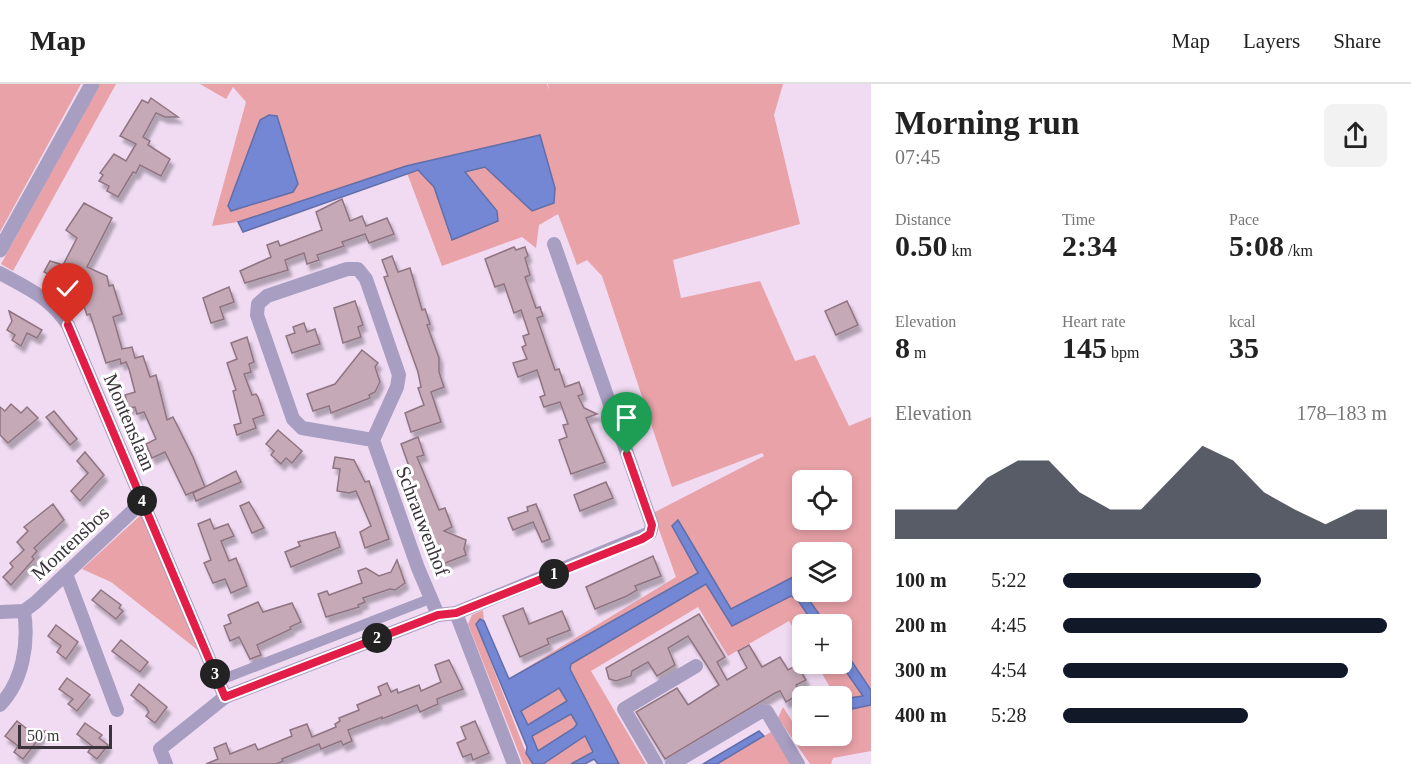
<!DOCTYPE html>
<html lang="en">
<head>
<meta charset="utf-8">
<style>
  :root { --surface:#fff; --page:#f2f2f2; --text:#222; --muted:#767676; --line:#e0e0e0; --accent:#111827 }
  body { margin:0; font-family:"Times New Roman",serif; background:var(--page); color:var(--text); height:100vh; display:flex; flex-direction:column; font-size:22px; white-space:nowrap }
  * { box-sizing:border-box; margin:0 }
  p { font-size:20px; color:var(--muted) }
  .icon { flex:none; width:33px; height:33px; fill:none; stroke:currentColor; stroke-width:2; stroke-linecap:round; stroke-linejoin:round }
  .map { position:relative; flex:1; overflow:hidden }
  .panel { display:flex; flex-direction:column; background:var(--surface); width:540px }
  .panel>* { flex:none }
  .tools { position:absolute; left:792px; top:386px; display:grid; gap:12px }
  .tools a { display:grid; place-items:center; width:60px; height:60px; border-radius:9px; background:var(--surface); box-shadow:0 3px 9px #0003; font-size:30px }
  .scale { position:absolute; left:18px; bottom:15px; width:94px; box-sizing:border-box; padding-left:6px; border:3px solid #3b333c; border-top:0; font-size:16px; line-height:21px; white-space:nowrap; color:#3b333c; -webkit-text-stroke:4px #fff; paint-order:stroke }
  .pin { position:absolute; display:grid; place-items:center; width:51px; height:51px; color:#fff; margin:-62px -26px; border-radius:50% 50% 50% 0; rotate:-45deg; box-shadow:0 0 6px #0007 }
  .pin .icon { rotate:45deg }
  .km { position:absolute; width:30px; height:30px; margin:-15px; border-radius:50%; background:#222; color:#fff; font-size:16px; line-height:30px; text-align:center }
  .round { display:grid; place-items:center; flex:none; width:63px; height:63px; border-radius:9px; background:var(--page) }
  .headline { display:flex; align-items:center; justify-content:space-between; height:102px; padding:0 24px }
  h1 { font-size:33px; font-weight:800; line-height:45px }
  .stats { display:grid; grid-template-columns:repeat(3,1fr); gap:9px; height:102px; padding:6px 24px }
  .stats div { display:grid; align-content:center }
  .stats b { font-size:30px; font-weight:800 }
  .stats small { font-size:16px; font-weight:400 }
  .stats p { font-size:16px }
  .chart { height:168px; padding:12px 24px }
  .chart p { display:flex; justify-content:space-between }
  .chart svg { width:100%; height:108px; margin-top:6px; fill:var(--accent); opacity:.7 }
  ul { padding:0 24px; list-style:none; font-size:20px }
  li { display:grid; grid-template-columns:96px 72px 1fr; align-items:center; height:45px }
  li i { height:15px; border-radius:8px; background:var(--accent) }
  header { display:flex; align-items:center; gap:36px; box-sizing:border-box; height:84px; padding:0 30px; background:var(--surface); border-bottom:2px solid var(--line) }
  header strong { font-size:28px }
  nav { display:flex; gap:33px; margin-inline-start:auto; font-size:21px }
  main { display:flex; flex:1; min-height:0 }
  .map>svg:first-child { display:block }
  .green { fill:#e8a2a8; fill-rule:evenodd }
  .water { fill:#7387d5; stroke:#626ea7; stroke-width:1.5; fill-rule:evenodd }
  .building { fill:#c6a9b7; stroke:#8f7481; stroke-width:1.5; filter:url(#shadow) }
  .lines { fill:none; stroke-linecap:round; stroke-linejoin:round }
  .pedestrian { stroke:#a79ec2; stroke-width:10 }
  .minor { stroke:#a79ec2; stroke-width:14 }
  .tertiary { stroke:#a79ec2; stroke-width:15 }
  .route-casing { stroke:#fff; stroke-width:12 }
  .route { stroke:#e11d48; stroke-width:8 }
  .labels { text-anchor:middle; stroke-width:6; stroke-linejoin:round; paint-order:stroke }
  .street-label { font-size:20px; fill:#3b333c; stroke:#fff }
</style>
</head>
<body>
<header>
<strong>Map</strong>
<nav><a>Map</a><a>Layers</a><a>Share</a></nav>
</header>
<main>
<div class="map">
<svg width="871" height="680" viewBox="0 0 871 680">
  <defs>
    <filter id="shadow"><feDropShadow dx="3.5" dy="6" stdDeviation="1.5" flood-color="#0004"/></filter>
  </defs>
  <rect width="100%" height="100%" fill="#f0dbf2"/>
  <g class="green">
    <path d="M0,0H81L0,148Z"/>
    <path d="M100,0H116L13,187L1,180Z"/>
    <path d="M200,0H547L549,6L548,0H783L774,31L800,140L673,176L681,214L760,197L795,277L815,271L849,342L871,333V606L842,563V540H826L803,507H842V468H802V506L793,493L731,525L672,442L698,489L508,595L676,493L653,429L764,372L762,369L672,403L602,192L587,176L577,181L558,130L539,141L536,164L522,153L442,182L407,89L418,86L434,103L451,156L497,127L465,89L485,83L532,127L540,52L406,82L238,138L212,142L246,18L233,3L226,15ZM802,396H842V435H802Z"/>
    <path d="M143,429L199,567L111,498L82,485Z"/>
    <path d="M706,500L732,542L791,512L797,515L814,540H802V558L789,537L728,572L698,523L591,587L646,680H619L570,585L571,580Z"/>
    <path d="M483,526L484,537L480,535L476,540L526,669L533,680H523L522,677L468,540L472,531Z"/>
    <path d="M816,579H840L863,612L842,615V612H835Z"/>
    <path d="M559,604L567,617L528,641L521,628Z"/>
    <path d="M871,621V667L833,674L831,680H810L778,634L783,623L794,640L802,638V651H842V627Z"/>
    <path d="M571,630L577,640L574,644L538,667L532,652Z"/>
    <path d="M771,648L792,680H717Z"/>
    <path d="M585,652L593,668L571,680H543Z"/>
  </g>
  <g class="water">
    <path d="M269,31L277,32L298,100L293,108L231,127L228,122L260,36Z"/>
    <path d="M540,51L555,104L554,119L532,127L485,83L465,88L497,127L498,137L452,156L434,103L418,86L243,148L238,138L406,82Z"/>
    <path d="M678,436L731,525L793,493L826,540H814L797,515L791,512L732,542L706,500L571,580L570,585L619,680H598L594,675L585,680H571L593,668L585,652L543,680H533L526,669L527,663L476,540L480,535L484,537L509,595L698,489L672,442ZM559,604L567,617L528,641L521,627ZM571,630L577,640L574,644L538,667L532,652Z"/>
    <path d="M842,563L871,606V621L842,627V615L863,612L840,579Z"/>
    <path d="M759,647L764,652L717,680H703Z"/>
  </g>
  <g class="building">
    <path d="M151,14L178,33H165L156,29L143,53L150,57L148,61L170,75L161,92L140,81L136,89L133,88L118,113L107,107L109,102L99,97L103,91L100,89L114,70L126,77L136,60L120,52L142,16L148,19Z"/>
    <path d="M342,115L350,137L362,132L366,142L387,134L394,150L369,159L365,150L342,158L344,162L317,171L319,176L307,180L304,169L285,176L288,186L245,199L240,187L271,173L267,161L278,157L280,162L322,146L316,128Z"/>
    <path d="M84,119L112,134L87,183L107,192L109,202L113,201L122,230L113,233L122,265L132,263L135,274L143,272L150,293L156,291L167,336L173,333L193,373L205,403L186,411L165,368L152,374L146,360L156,355L144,328L137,330L135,323L128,324L125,311L135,308L129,285L126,278L121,280L120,275L106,279L90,230L87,231L80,211L82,208L44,188L50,177L63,181L77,154L66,146Z"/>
    <path d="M514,163L516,166L525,163L528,172L525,174L530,191L525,193L536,224L540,223L543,232L537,234L555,286L559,285L565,303L579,298L583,310L578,312L584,324L597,330L586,334L605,378L571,390L559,356L567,353L563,341L568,340L560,318L544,323L540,313L545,311L537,286L518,293L513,279L527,275L522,263L526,261L523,252L529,250L521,226L514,229L504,200L495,203L485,175Z"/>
    <path d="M392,172L398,188L410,184L422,226L425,225L430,240L427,241L439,274V288L444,303L431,308L441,338L411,348L405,329L424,321L418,304L421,303L418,288L384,193L388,192L382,176Z"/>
    <path d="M229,203L234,218L220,223L224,235L211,239L203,214Z"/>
    <path d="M355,217L363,241L358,243L361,253L343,259L334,224Z"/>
    <path d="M847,217L858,241L836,251L825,227Z"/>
    <path d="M9,227L42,246L37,254L27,249L21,262L12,256L15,251L7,246L12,237Z"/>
    <path d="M304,239L307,248L315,245L320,260L292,269L286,252L295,249L293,243Z"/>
    <path d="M247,253L254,278L249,280L251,288L244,290L252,311L256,310L258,313L264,331L253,335L256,344L237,351L234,341L241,339L233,307L236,306L227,279L237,275L231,259Z"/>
    <path d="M362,266L378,279L375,283L380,298L375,308L369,311L370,314L331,329L329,322L313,327L307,310L335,300Z"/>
    <path d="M11,320L21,329L27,323L38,334L8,359L0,351V323L5,327Z"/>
    <path d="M54,327L77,355L70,361L46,333Z"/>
    <path d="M278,346L302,367L292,379L286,374L281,380L271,371L274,367L266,360Z"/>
    <path d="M418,353L424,371L417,373L439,426L445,424L452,443L444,447L466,456L464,465L466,471L440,481L431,458L434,457L427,439L424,440L420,431L423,430L407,390L411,388L401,360Z"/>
    <path d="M85,368L104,391L80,417L71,407L88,389L77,377Z"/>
    <path d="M335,373L354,376L365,398L369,397L389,455L365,464L360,448L371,442L356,407L349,409L337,407L340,385L333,384Z"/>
    <path d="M236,387L241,398L196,417L193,409Z"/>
    <path d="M606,398L613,414L580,427L574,411Z"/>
    <path d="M249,418L264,444L252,449L240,422Z"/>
    <path d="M53,420L64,436L34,464L37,467L32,473L34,475L11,501L3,493L13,483L10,479L24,466L17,458L28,447L24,443Z"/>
    <path d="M536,420L550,455L542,458L533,438L513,446L508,434L528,427L527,423Z"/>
    <path d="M210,435L214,445L228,440L234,452L221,457L229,477L236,474L247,502L231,509L225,495L213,499L204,479L211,476L198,440Z"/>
    <path d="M335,448L340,463L291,483L285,468L300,462L298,458Z"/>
    <path d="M653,472L661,492L635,502L637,506L627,512L595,525L586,503Z"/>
    <path d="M397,476L405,499L395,506L390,505L363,514L365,518L358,521L359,523L326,533L318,510L327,507L329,511L362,499L358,487L366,484L379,492L391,488Z"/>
    <path d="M101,506L121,521L119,524L123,527L116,535L92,516Z"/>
    <path d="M258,518L263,528L292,519L301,538L290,543L291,545L257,561L261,571L250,575L239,553L230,557L224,542L231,539L228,531Z"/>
    <path d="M523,524L529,540L562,527L570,546L547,555L549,560L520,573L503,532Z"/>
    <path d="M699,530L725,573L717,578L727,596L747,584L738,567L749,561L762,583L780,573L788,586L797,581L806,596L796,601L801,609L786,618L780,607L775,609L665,675L636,628L677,604L688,621L708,608L719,601L708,583L688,552L668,564L675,581L657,592L648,578L632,587L631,592L616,597L609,595L606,584Z"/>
    <path d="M56,541L78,558L66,575L57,568L61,562L48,552Z"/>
    <path d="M121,556L148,578L140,588L112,567Z"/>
    <path d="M449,576L463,605L437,615L438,620L420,628L417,621L382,635V633L348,646L352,657L343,661L341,657L321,665L319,660L282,675L283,677L276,680H206L218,675L214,664L226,659L230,670L255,660L258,666L292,652L290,646L307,640L312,653L336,643L335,640L340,637L339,634L359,626L357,621L381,611L378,603L387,599L391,608L397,605L398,609L419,601L421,607L441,598L435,581Z"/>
    <path d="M67,594L90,611L77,627L68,620L73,615L59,605Z"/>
    <path d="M139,600L167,623L155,639L146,632L149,628L146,623L131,611Z"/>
    <path d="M17,637L31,648L45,647L23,675L14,668L18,662L5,652Z"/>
    <path d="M475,637L489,669L473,676L471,670L463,673L457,659L466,655L461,643Z"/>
    <path d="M85,639L102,651L99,654L108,661L97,675L88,668L92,662L77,650Z"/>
  </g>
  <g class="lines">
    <path class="pedestrian" d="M218,597L432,514"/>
    <g class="minor">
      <path d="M0,189C27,204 51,214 68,241L225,613L438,531L456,529L514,680"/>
      <path d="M373,356L302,344L293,335L257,231L258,220L267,212L347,185H358L366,195L399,291L397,303L373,356L418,484L438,531"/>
      <path d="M66,490L117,626"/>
      <path d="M0,528L24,527L36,518L142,418"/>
      <path d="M456,529L650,449L652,441L554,160"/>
      <path d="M0,621C23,597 29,559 24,527"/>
      <path d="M166,680L160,665L225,613"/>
      <path d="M656,680L624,625L696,582"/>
      <path d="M672,680L760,628H767L798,680"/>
    </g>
    <path class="tertiary" d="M0,166L92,0"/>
  </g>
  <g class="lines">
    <g class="route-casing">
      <path id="route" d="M68,241L225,613L438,531L456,529L642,455L650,450L652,441L627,370"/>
    </g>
    <use href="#route" class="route"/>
  </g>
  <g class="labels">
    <g class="street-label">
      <text transform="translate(130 338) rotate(67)" y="7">Montenslaan</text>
      <text transform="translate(423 437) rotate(69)" y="7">Schrauwenhof</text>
      <text transform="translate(70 459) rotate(-43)" y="7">Montensbos</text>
    </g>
  </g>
</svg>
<div class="tools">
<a><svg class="icon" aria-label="locate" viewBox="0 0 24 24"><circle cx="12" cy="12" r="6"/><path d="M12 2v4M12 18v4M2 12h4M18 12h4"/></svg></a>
<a><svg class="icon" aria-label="layers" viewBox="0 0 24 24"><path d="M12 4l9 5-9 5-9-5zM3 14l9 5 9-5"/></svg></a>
<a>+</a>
<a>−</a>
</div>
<div class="scale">50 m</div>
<div class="pin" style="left:627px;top:370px;background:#1e9e55"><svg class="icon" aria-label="arrive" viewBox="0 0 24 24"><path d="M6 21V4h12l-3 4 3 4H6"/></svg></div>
<div class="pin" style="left:68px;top:241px;background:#d93025"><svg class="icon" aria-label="check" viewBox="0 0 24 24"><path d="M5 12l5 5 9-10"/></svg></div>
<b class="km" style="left:554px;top:490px">1</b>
<b class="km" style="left:377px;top:554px">2</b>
<b class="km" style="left:215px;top:590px">3</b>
<b class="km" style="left:142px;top:417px">4</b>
</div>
<section class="panel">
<div class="headline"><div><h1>Morning run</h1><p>07:45</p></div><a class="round"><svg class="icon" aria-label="share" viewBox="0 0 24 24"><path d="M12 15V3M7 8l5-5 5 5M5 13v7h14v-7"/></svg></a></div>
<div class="stats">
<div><p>Distance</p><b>0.50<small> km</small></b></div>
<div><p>Time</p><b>2:34</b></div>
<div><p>Pace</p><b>5:08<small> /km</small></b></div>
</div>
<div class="stats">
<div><p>Elevation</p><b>8<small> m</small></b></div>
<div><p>Heart rate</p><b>145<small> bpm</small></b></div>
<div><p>kcal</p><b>35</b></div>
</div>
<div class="chart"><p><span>Elevation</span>178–183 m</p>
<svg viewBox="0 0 160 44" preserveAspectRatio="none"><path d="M0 44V32L10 32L20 32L30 19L40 12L50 12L60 25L70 32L80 32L90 19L100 6L110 12L120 25L130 32L140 38L150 32L160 32V44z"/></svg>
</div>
<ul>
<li><b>100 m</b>5:22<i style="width:61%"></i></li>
<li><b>200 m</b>4:45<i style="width:100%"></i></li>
<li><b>300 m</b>4:54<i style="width:88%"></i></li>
<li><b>400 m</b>5:28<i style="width:57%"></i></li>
</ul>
</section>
</main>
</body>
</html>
